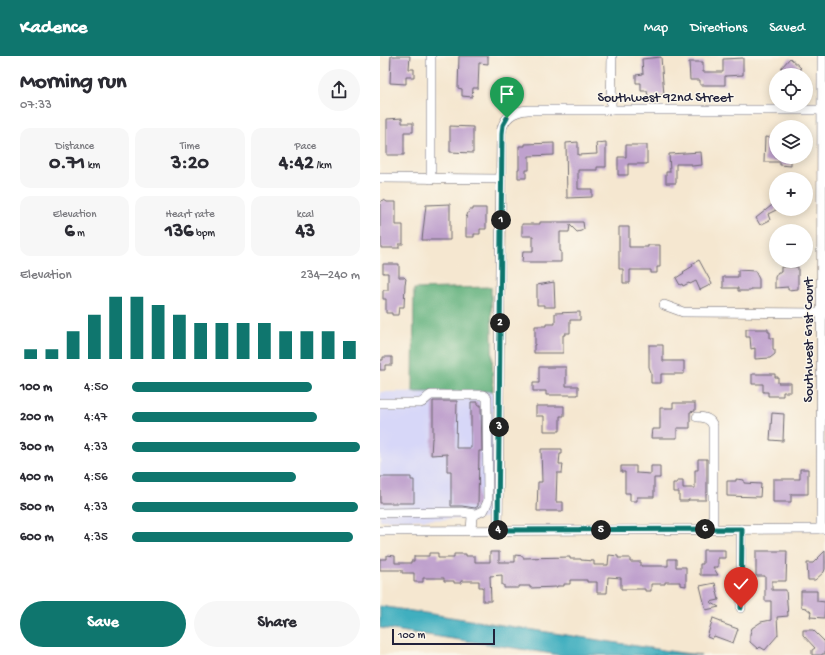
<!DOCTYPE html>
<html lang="en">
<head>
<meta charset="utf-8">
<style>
  :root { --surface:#fff; --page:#f7f7f7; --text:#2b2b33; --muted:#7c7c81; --accent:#0f766e }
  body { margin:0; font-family:"Gochi Hand",sans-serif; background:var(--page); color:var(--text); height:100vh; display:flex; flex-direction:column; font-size:15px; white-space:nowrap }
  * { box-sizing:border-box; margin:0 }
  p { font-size:13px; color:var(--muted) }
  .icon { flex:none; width:22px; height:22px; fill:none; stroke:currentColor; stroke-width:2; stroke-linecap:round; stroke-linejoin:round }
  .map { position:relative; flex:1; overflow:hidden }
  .sheet { display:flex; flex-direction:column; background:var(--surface); width:380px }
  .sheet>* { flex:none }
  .tools { position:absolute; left:389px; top:12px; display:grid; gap:8px }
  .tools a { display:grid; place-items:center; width:44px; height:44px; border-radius:50%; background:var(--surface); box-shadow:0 2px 10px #0003; font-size:20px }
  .scale { position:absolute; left:12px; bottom:10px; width:103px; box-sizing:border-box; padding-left:4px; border:2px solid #22223b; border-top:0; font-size:11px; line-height:14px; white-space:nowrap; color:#22223b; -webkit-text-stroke:3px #fbf7ec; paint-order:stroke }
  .pin { position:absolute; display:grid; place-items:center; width:34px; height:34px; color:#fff; margin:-41px -17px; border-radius:50% 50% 50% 0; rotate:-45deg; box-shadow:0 0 4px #0007 }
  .pin .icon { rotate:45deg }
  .km { position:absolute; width:20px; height:20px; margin:-10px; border-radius:50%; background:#222; color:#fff; font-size:11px; line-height:20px; text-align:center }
  .round { display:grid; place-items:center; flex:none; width:42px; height:42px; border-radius:21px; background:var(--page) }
  .overview { display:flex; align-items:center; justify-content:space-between; height:68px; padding:0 20px }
  h1 { font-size:22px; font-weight:700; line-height:30px }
  .figures { display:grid; grid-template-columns:repeat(3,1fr); gap:6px; height:68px; padding:4px 20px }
  .figures div { display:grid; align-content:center; border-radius:10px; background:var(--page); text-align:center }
  .figures b { font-size:20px; font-weight:700 }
  .figures small { font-size:11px; font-weight:400 }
  .figures p { font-size:11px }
  .chart { height:112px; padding:8px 20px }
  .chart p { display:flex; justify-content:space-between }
  .chart svg { width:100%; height:72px; margin-top:4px; stroke:var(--accent); stroke-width:6 }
  .button { display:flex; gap:8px; margin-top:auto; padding:8px 20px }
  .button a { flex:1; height:46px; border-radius:24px; background:var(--accent); color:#fff; font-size:16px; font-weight:700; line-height:46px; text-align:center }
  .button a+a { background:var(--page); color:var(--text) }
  ul { padding:0 20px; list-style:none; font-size:13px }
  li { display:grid; grid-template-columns:64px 48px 1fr; align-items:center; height:30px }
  li i { height:10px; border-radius:5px; background:var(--accent) }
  header { display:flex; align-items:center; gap:24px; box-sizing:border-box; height:56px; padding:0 20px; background:var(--accent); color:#fff }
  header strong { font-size:19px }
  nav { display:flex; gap:22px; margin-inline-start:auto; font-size:14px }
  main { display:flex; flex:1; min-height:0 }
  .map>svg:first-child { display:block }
  .built { fill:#d7d7f8 }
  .forest { fill:#62b17d; stroke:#426a5c }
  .water { fill:#41afbf; stroke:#32687d }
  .building { fill:#bfa1cd }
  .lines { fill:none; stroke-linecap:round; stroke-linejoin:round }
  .minor-casing { stroke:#6c676f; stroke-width:10 }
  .minor { stroke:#fff; stroke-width:9 }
  .route-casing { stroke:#fff; stroke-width:8 }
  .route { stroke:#0f766e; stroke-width:5 }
  .labels { text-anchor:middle; stroke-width:3; stroke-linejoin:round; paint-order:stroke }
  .street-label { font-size:14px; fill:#22223b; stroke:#fbf7ec }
</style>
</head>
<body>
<header>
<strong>Kadence</strong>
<nav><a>Map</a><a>Directions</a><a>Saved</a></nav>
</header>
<main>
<section class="sheet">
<div class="overview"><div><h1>Morning run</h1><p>07:33</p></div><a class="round"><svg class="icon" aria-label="share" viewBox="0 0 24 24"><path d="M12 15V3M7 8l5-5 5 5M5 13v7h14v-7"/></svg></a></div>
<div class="figures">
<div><p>Distance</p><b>0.71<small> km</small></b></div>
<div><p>Time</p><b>3:20</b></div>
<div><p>Pace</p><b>4:42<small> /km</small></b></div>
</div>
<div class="figures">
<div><p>Elevation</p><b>6<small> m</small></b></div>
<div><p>Heart rate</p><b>136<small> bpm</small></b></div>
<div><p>kcal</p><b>43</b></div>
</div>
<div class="chart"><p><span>Elevation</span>234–240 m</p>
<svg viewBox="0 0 160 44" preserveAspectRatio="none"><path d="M5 44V38M15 44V38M25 44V27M35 44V17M45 44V6M55 44V6M65 44V11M75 44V17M85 44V22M95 44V22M105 44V22M115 44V22M125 44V27M135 44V27M145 44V27M155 44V33"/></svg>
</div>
<ul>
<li><b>100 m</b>4:50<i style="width:79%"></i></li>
<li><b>200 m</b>4:47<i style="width:81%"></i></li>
<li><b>300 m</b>4:33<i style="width:100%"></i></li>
<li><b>400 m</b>4:56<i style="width:72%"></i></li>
<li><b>500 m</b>4:33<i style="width:99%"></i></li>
<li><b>600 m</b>4:35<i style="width:97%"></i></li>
</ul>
<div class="button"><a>Save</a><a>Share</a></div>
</section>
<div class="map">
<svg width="445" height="599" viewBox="0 0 445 599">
  <rect width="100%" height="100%" fill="#fbf7ec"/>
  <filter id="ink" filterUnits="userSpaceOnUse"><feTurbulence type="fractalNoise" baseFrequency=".025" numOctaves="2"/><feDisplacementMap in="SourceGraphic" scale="8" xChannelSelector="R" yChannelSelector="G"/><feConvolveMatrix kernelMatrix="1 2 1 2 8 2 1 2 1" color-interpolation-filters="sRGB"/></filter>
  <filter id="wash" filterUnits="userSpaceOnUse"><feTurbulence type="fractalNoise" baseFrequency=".012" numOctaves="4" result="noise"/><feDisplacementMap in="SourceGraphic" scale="16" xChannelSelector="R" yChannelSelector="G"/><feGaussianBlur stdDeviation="0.9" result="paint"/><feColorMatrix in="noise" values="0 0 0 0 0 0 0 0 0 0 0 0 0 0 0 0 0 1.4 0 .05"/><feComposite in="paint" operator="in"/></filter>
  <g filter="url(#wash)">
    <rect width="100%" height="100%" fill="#f5e7d0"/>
    <path class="built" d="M113,335L114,455L112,460L104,463L0,464V336Z"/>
    <path class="forest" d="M111,231L113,335L33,336L34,233Z"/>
    <path class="water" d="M0,550L302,597L321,599H180L0,572Z"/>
    <g id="blocks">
      <g class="building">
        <path d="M11,0H30L29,13H34V21H26V28L10,27Z"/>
        <path d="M79,0H108V8L99,7L98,32H93L92,41L82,40V33L78,32Z"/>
        <path d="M281,1L284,39L268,40L267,35H261V27H256V19L263,18L262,3Z"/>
        <path d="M363,2V19L345,20V29H320V24H310L309,6H323V16H343V3Z"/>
        <path d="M410,2L421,12L419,13L425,19H398L403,14L401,12Z"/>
        <path d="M22,62V67H33V76H24V99H7V63Z"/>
        <path d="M70,70L93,71V97L70,96Z"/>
        <path d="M385,81L396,82V101H411V110L400,109V106H384Z"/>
        <path d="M198,86V99L217,98L216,87L226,86V111H217V114H198V133H212V141L187,142L186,87Z"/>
        <path d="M174,87V99L149,100V114H146V122H138V113H139V90H145V88Z"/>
        <path d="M246,89H267V108H248V119H238V101H246Z"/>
        <path d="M321,96L322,109L312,110V108H296V127H286V116H290L289,98Z"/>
        <path d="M4,144L7,146H16V169H23V188H19V192H1V182H0V149L1,145Z"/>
        <path d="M396,146V154L388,158L390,164L380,169L376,162Z"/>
        <path d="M70,148V184H42L46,149Z"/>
        <path d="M93,152H106V173H100V178H94V181H86V162L89,154H93Z"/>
        <path d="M160,166H203L204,173L201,175L197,176L190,169L189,176H180V195H181V206H142L143,195H153V180H142V168H160Z"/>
        <path d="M239,171H249V191H268V189H280V211H277V217H271V214H250V227H243V213H239Z"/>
        <path d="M319,204L332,228L320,234L316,225L310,228L309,227L303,230L302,228L300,229L296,222L304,217L303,216L313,210L312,208Z"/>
        <path d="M3,208H19V221H24L26,223L25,228L24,251H19L18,259H12V257H6V243H3V234H8V217H3Z"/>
        <path d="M401,211H418V233L408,234V231L395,232V221L398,216H401Z"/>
        <path d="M358,214L375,215L379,223V233H370V235H358V232H343V221H358Z"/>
        <path d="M174,226L175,251H164V249H157V229Z"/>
        <path d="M200,256V264H190V277H185V279H183V297H154V289H155V270H166V268H175V257Z"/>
        <path d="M366,273H388V276H390V282H393V293L395,294V298L390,302L375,303V292L371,293L370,281H366Z"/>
        <path d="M269,289H283V305H304V318H281V327H271V316L269,311Z"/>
        <path d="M3,301H12V309H5V314H0V304H3Z"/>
        <path d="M159,311H186V330H198V339H166V335H153V327H159Z"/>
        <path d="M372,318H395V321H398V327H411V336H403V340H388V336H383V328H372Z"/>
        <path d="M53,345H77L76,392H91V346H98V349H101L102,395H99L98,450L95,452L82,450H71V415H67V398L51,399L52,382H53Z"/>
        <path d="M293,347H315V355L310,356V372H297V382H271L272,373H280V352H293Z"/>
        <path d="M156,350H184V360H180V375H164V360H156Z"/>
        <path d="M392,357L404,358L403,385L390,384Z"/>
        <path d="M161,393H182V398H180L179,408H183L182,417H177L176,446H183V455H157L158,426H162Z"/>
        <path d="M318,403H327V437H326V444H308V445H299V436H293V427H297V425H303V432H315V414H318Z"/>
        <path d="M241,410H256V417L271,418V410H280V422H274V441H257V445H250V437H245V416H241Z"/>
        <path d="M420,413H428V438H411V446H393V423H420Z"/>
        <path d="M0,421H31V424H34V447H0Z"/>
        <path d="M356,423L364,424V427L381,428L380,441L347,440V425H356Z"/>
        <path d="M323,494H345V502H338V511H333L338,519H320V508H323Z"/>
        <path d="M376,495H407L406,525H392V534H406L408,560L397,561L398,579L385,594L380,591L378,593L370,586V578L372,572L381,566L391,564V545H385V520H376Z"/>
        <path d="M445,495V513L444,516L435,524H428L427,507H433Z"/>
        <path d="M110,496H119V506H135V499L143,500V502L190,501V503H201V504L214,505V509H228L229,499L238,500V502H250V506H261V510H288V503H296V511H306V530L300,529V526H285V528H271V535H265V533H241V522L228,521L227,537H217V526H207V524H190V528H184V530H177V531L150,532V530H139V532H124V529H122V519L110,520L111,545H103V531H99V525H81V527H74V525H64V522H43V526H34V517H22V514H0V503H7V499L15,500V507H31V505H34V500H49V497H58V502H74V498H86V500H95V506H110Z"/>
        <path d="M335,527L339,544L330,546L339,551L326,554L320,530Z"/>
        <path d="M421,535H437V545L445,546L444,562L430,561L431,556L426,552L421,551Z"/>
        <path d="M333,562L341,565V567L358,573L353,587L334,580L332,583L327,581Z"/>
        <path d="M423,574H433L445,586V598H442V599H432V594L435,592L423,579Z"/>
      </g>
    </g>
  </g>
  <g filter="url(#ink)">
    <use href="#blocks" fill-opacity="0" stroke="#6c676f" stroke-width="1"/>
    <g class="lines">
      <g class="minor-casing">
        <g id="minor">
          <path d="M51,0V123"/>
          <path d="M231,54L232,0"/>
          <path d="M0,122L121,123"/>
          <path d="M284,249L303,256L441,257"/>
          <path d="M0,347H40C45,346 46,341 51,339H103L107,342L108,445L104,454L92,460L91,475"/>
          <path d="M317,361C324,361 331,363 333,370V473"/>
          <path d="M0,457L82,456L94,458"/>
          <path d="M441,473L442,0"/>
          <path d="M118,474L121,77C123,62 133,55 148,54H445"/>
          <path d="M0,475L445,473"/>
          <path d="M361,552V473"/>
        </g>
      </g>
      <use href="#minor" class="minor"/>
    </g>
  </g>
  <g class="lines" filter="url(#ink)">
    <g class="route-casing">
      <path id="route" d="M127,62L123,69L122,78L118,474L362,473L361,552"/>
    </g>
    <use href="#route" class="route"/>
  </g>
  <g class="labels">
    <g class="street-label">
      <text x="285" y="45">Southwest 92nd Street</text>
      <text transform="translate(427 284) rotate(-90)" y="5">Southwest 61st Court</text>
    </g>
  </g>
</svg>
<div class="tools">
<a><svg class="icon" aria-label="locate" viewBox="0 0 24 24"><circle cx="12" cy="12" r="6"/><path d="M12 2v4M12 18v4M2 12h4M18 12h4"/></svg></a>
<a><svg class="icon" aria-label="layers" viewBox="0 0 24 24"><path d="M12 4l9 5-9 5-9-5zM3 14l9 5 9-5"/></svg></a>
<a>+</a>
<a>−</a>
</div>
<div class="scale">100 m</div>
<div class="pin" style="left:127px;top:62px;background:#1e9e55"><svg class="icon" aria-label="arrive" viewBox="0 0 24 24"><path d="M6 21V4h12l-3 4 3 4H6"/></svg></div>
<div class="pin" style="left:361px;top:552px;background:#d93025"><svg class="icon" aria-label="check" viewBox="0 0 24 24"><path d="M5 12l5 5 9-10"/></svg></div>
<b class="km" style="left:121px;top:164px">1</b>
<b class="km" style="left:120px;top:267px">2</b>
<b class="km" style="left:119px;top:371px">3</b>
<b class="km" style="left:118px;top:474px">4</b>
<b class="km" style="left:221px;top:474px">5</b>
<b class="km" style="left:325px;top:473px">6</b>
</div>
</main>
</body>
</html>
